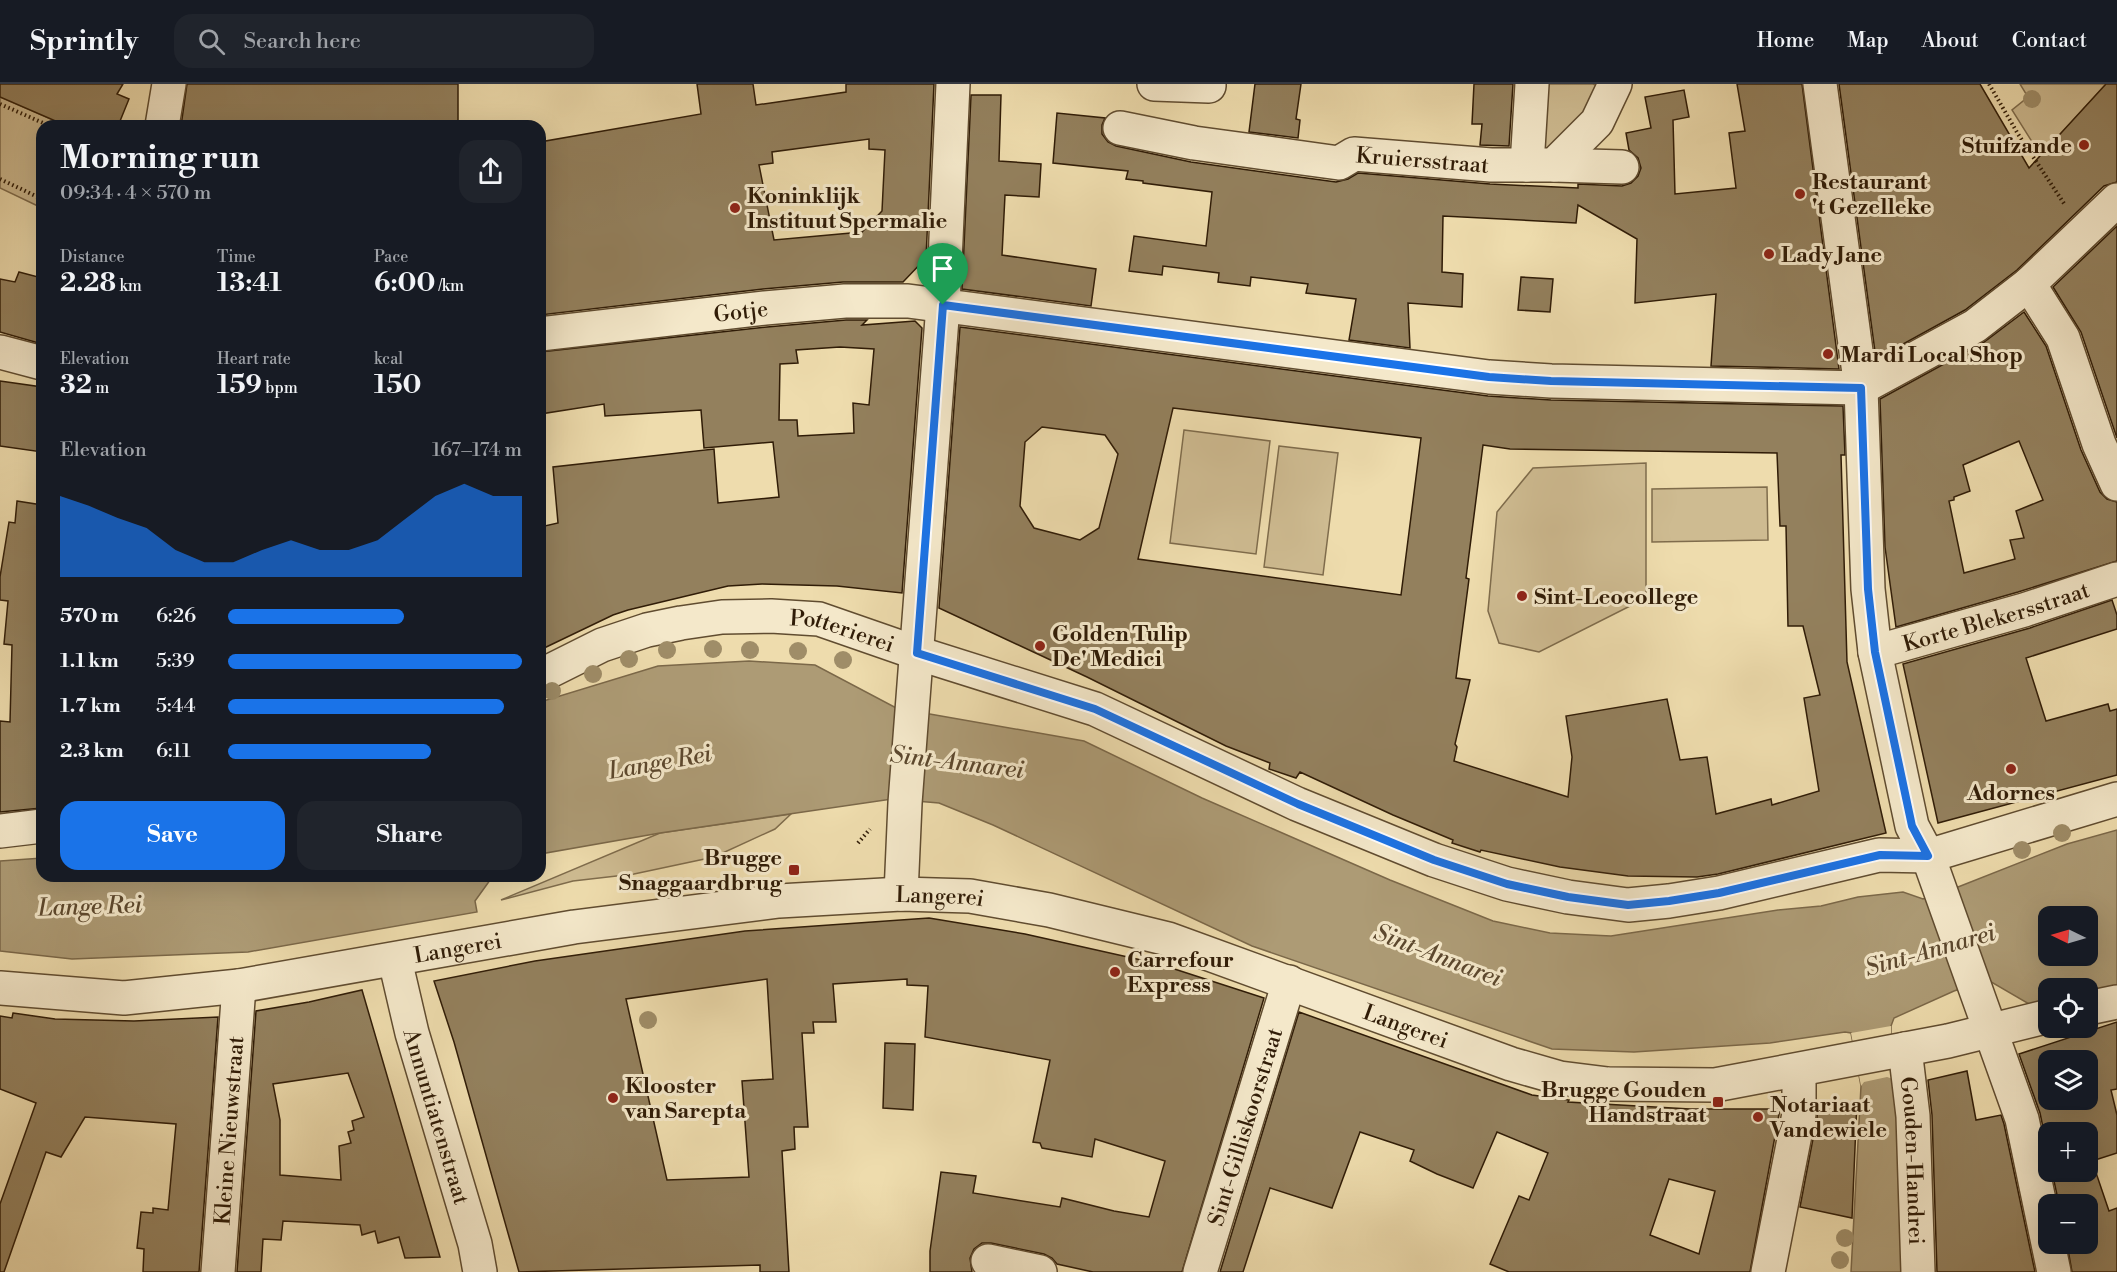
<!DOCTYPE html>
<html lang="en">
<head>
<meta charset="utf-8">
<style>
  :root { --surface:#171b24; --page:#20242c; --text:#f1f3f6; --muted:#9ea1a6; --line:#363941; --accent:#1a73e8 }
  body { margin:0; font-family:"Libre Bodoni",serif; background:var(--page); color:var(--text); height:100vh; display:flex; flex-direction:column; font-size:22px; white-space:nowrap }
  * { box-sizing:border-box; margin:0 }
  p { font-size:20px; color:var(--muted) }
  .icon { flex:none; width:33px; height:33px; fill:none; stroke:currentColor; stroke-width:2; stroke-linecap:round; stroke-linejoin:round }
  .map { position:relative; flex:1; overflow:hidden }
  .side { position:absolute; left:36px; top:36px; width:510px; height:762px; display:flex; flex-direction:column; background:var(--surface); border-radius:18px; box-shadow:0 6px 24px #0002 }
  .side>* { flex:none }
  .needle { width:39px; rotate:275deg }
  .fabs { position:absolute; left:2038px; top:822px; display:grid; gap:12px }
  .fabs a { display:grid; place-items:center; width:60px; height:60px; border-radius:12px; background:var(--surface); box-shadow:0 6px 24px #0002; font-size:30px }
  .pin { position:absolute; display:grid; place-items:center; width:51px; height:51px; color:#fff; margin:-62px -26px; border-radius:50% 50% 50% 0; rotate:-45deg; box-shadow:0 0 6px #0007 }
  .pin .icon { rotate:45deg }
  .round { display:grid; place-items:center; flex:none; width:63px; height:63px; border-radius:18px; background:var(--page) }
  .overview { display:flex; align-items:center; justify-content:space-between; height:102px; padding:0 24px }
  h1 { font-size:33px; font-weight:700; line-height:45px }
  .stats { display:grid; grid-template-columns:repeat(3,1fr); gap:9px; height:102px; padding:6px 24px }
  .stats div { display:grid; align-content:center }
  .stats b { font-size:26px; font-weight:700 }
  .stats small { font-size:16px; font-weight:400 }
  .stats p { font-size:16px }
  .chart { height:168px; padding:12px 24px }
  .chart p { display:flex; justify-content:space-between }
  .chart svg { width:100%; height:108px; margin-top:6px; fill:var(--accent); opacity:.7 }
  .action { display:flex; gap:12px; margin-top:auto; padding:12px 24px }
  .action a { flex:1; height:69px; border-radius:18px; background:var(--accent); color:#fff; font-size:24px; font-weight:700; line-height:69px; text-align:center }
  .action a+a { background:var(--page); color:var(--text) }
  ul { padding:0 24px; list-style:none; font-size:20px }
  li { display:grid; grid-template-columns:96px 72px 1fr; align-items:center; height:45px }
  li i { height:15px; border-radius:8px; background:var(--accent) }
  header { display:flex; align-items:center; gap:36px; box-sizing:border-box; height:84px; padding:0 30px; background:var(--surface); border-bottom:2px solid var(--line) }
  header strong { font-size:28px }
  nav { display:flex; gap:33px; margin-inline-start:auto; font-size:21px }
  .search { width:420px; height:54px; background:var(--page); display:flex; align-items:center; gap:15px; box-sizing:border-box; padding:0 21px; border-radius:18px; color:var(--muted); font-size:22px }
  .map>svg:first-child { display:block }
  .green { fill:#cebb91; stroke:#7f6c4c; stroke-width:1.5 }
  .water { fill:#ad9b75; stroke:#7b6849; stroke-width:1.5; fill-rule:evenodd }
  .pier { fill:#eedcad }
  .building { fill:#93805d; stroke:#301c07; stroke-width:1.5; fill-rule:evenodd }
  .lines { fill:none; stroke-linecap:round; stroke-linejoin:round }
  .minor-casing { stroke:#604c30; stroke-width:36 }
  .path { stroke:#301c07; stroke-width:4; stroke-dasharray:1.5 3; stroke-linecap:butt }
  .minor { stroke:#f4e8ca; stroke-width:33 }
  .tree { fill:#9f8d68 }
  .route-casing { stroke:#fff; stroke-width:12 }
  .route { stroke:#1a73e8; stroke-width:8 }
  .poi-dot { fill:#8f2418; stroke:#f4e8ca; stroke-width:2 }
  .labels { text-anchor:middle; stroke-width:6; stroke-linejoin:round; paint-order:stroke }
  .poi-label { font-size:22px; font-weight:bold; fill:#301c07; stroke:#f4e8ca; text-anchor:start }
  .street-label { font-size:22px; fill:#301c07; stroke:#f4e8ca }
  .water-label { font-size:24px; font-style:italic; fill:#5c482e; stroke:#f4e8ca }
</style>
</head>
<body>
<header>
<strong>Sprintly</strong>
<div class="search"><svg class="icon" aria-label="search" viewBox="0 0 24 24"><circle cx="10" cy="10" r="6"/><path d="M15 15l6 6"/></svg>Search here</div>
<nav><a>Home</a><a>Map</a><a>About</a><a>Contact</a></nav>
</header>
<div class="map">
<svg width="2117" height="1188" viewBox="0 0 2117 1188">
  <rect width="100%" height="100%" fill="#eedcad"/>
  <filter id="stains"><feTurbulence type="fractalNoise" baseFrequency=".00333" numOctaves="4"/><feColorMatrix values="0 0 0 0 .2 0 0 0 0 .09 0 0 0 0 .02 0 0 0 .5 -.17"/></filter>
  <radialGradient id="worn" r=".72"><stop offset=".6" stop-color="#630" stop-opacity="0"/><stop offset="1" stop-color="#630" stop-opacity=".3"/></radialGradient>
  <g class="green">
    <path d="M1539,0H1593L1598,2L1583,40L1552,66L1542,65Z"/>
    <path d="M2020,0H2106L2041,72L2012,26L2028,13Z"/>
    <path d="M0,13L67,42H42V124L0,104Z"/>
    <path d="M1184,346L1270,357L1256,470L1170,459Z"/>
    <path d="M1279,362L1338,369L1323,491L1264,483Z"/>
    <path d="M1646,379V514L1539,568L1499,559L1488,527L1497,428L1533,384Z"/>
    <path d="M1767,403L1768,456L1652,458V405Z"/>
    <path d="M791,730L775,745L714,773L634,790L573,797L501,816L660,749Z"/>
  </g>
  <g class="water">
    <path d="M749,577L815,581L900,626L924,629L1084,657L1202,714L1390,796L1493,837L1550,849L1611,852L1778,826L1821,822L1858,813L1903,808L1923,815L1958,803L2067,760L2117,746V903L2088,909V904H2049V916L2029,920L1988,896L1954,907L1894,934L1891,942L1893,995L1895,999L1905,1188H1851L1861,1002L1851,949L1845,948L1770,959L1634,968L1552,965L1252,862L993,741L939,719L892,715L660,749L540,770V618L658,582ZM2049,832H2088V872H2049Z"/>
    <path d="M42,774V792H493L475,817L477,828L248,868L72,875L0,867V777Z"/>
  </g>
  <path class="pier" d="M1891,942L1893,995L1887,993L1864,998L1861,1002L1851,949Z"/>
  <g class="building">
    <path d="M0,0H123L117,10L129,15L118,42H67L0,13Z"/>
    <path d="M187,0H458V42H181Z"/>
    <path d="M697,0H753L756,21L846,8V0H934L926,174L903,198H843L763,205L540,231V58L701,30ZM869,55V65L885,66L882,127L862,148L774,156L759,81L773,79L772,68Z"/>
    <path d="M1255,0H1301L1296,35L1300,36L1298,54L1249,48Z"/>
    <path d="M1474,0H1513L1509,62L1480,61L1482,40H1472Z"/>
    <path d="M1737,0H1802L1839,285L1711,282L1716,210L1635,219L1637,155L1578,121L1576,139L1443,132L1442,188L1463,190L1462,223L1408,219L1410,264L1349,256L1356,215L1306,209L1308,200L1251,193L1250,202L1218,198L1219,189L1163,182L1162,191L1129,187L1134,152L1206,162L1212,108L1143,99V97L1126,95L1128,87L1053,79L1057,29L1105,34L1102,41V50L1108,58L1116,62L1191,78L1336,98L1348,95L1358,89L1490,100L1578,104V100L1622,102L1631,99L1638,92L1641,84L1638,74L1629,66L1626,49L1651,44L1645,13L1684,6L1689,33L1673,36L1675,110L1736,104L1729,49L1745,47Z"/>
    <path d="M1839,0H1980L2029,84L2106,0H2117V98L2104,102L2017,186L1965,226L1876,275Z"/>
    <path d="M971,11H1001L999,77L1041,80L1039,113L1005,111L1002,171L1096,185L1091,222L962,205Z"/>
    <path d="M2117,142V354L2081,248L2053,203Z"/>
    <path d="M19,188L42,194V260L0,248V195L15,198Z"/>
    <path d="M1521,193L1553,195L1550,228L1518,226Z"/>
    <path d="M2024,228L2046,262L2081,366L2100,408L2107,415L2117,418V477L2018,508L1896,543L1885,463L1880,315L1984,258ZM2019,357L2043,416L2016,427L2024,454L2010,456L2015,475L1964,489L1949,417L1954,416V413L1970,407L1963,381Z"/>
    <path d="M846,236H867L862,241L915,237L922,244L902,509L837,502L762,500L728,502L628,526L613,531L540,566V443L558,439L553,383L714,365L718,419L779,413L773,358L704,364L701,326L605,332L604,320L540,330V268L767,243ZM840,263L874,265L869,321L853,319L854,349L798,352L797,336H779L780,280L798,279L796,266Z"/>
    <path d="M960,243L1488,312L1551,316L1843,322L1845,371H1841L1847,578L1886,749L1718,790L1697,793L1628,792L1560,783L1481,766L1480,768L1452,759L1453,756L1393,731L1300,688L1296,694L1269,685L1270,679L1226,662L1087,593L939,524ZM1173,324L1421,354L1401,511L1138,475ZM1042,343L1105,351L1118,370L1099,444L1080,456L1034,444L1020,422L1025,358ZM1483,361L1510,365L1777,369L1780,442H1786L1788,542H1803L1820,611L1804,614L1819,707L1772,721L1771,715L1716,730L1707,673L1680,676L1667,615L1566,632L1572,673L1568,713L1454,677L1457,663L1455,660L1470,596L1456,594L1469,495L1466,494Z"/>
    <path d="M0,297L42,303V368L0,362Z"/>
    <path d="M17,417L42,421V724L0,728V637L10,638L12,561L4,560L8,517L0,516V493L9,438L15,439Z"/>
    <path d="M2112,516L2117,531V545L2026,574L2046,637L2108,620L2110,627L2117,625V691L1938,739L1903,580L2030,544Z"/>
    <path d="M929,834L1025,850L1159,880L1264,914L1182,1188H1093L1057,1180L1052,1174L1044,1170L991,1159H982L974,1165L970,1174L972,1188H930V1167L941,1088L976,1092L973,1109L1060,1123L1062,1114L1114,1127L1149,1133L1165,1077L1095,1055L1092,1073L1042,1064L1040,1059L1033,1058L1050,976L925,953L928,902L907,901V895L833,900L836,938H813L814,949H802L808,1043H794L795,1065L782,1067L789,1188H760V1181L519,1188L454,958L434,897L535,877L745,847ZM767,895L773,995L742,997L749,1093L667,1096L626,915Z"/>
    <path d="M362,906L440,1173L405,1174L399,1153L378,1159L375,1147L362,1151L360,1141L283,1137L281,1156L263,1155L261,1188H237L256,927L309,918ZM348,989L364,1033L352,1037L354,1046L348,1048L351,1059L339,1062L341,1096L280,1091V1036L273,1000Z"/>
    <path d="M1299,928L1532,1011L1569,1016L1568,1018L1690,1025H1780L1750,1188H1509L1490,1180L1519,1112L1529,1116L1548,1069L1497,1048L1473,1104L1437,1090L1410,1077L1414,1066L1360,1048L1332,1124L1270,1104L1243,1188H1220ZM1669,1095L1715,1107L1699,1170L1650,1151Z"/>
    <path d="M13,929L55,935L134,937L218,933L199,1188H143L144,1165L137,1164L141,1128L153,1129V1124L168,1126L176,1040L85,1033L61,1073L46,1068L4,1188H0V1120L36,1019L0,1005V932L12,934Z"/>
    <path d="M2117,938V1005L2111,1006L2117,1031V1069L2092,1077L2109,1127L2117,1124V1188H2072L2067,1160H2088V1120H2059L2052,1088H2088V1048H2049V1072L2040,1029L2019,970ZM2049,976H2088V1016H2049Z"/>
    <path d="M885,959L915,960L913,1026L883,1024Z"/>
    <path d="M1967,987L1976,1036L2001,1031L2004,1040L2035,1188H1937L1932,1031L1928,996Z"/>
    <path d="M1857,1017L1852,1134L1800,1123L1817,1034L1818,1022Z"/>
  </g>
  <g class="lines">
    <g class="minor-casing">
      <g id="minor">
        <path d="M1154,0L1209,2V0"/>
        <path d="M1820,0L1861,304L1868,505L1875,568L1912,742L1928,772L2022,1035L2054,1188"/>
        <path d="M162,42L169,0"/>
        <path id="s1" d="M1120,44L1194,59L1339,79L1354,70L1491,81H1554L1597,38L1615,0"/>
        <path d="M1527,81L1532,0"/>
        <path d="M1554,81L1622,83"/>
        <path d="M2029,200L2063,254L2099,360L2117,400"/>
        <path id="s2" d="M540,250L765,224L845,217H908L1489,293L1551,297L1861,304L1975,242L2029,200L2117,116"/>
        <path d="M0,268L42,279"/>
        <path id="s3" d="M1875,568L2024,526L2117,495"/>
        <path id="s4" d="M540,592L602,561L647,546L681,539L722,533L771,532L819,535L917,569L1095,625L1297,720L1434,776L1507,800L1568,813L1628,821L1669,817L1719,809L1879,771L1928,772L2117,715"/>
        <path d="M0,747L42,742"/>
        <path d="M901,810L905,719L943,221L953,0"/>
        <path id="s5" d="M395,876L412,949L475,1160L480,1188"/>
        <path id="s6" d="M0,904L124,914L239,902L574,843L779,817L901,810L970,812L1049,826L1168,855L1511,980L1560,994L1608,1000L1715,1001L1948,957L2049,932"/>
        <path d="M2088,924L2117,918"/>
        <path id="s7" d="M1905,965L1913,1032L1918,1188"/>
        <path d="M988,1177L1040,1188"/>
        <path id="s8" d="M218,1188L239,902"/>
        <path id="s9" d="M1200,1188L1289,898"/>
        <path d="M1768,1188L1799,1030V987"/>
      </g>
    </g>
    <g class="path">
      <path d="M1989,0L2018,50L2065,121"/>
      <path d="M0,20L50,42"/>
      <path d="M0,95L42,115"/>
      <path d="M858,759L870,745"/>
    </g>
    <use href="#minor" class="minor"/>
  </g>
  <g class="tree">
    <circle cx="2032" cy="15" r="9"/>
    <circle cx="713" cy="565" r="9"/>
    <circle cx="667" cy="566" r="9"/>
    <circle cx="750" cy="566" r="9"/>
    <circle cx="798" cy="567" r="9"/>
    <circle cx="629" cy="575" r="9"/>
    <circle cx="843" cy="576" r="9"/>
    <circle cx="593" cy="590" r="9"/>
    <circle cx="552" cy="607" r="9"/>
    <circle cx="2062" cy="749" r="9"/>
    <circle cx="2022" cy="766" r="9"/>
    <circle cx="648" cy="936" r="9"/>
    <circle cx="1845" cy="1154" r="9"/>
    <circle cx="1840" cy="1176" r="9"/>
  </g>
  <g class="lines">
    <g class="route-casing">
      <path id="route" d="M943,221L1489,293L1551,297L1861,304L1868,505L1875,568L1912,742L1928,772L1880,771L1719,809L1669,817L1628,821L1568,813L1507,800L1434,776L1298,720L1095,625L917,569Z"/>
    </g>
    <use href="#route" class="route"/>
  </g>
  <g class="poi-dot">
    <circle cx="2084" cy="61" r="6"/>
    <circle cx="1800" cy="110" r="6"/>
    <circle cx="735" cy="124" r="6"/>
    <circle cx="1769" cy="170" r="6"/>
    <circle cx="1828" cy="270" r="6"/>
    <circle cx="1522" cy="512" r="6"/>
    <circle cx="1040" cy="562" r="6"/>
    <circle cx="2011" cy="685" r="6"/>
    <rect x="788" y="780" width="12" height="12" rx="3"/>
    <circle cx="1115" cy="888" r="6"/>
    <circle cx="613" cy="1014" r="6"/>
    <rect x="1712" y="1012" width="12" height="12" rx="3"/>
    <circle cx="1758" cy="1033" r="6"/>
  </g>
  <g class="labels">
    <g class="poi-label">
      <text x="2072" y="69" text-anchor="end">Stuifzande</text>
      <text x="1812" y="105">Restaurant<tspan x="1812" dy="25">'t Gezelleke</tspan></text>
      <text x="747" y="119">Koninklijk<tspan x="747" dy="25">Instituut Spermalie</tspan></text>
      <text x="1781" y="178">Lady Jane</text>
      <text x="1840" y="278">Mardi Local Shop</text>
      <text x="1534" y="520">Sint-Leocollege</text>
      <text x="1052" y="557">Golden Tulip<tspan x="1052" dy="25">De' Medici</tspan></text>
      <text x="2011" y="716" text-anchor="middle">Adornes</text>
      <text x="782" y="781" text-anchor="end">Brugge<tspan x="782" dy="25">Snaggaardbrug</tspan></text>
      <text x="1127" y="883">Carrefour<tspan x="1127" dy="25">Express</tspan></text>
      <text x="625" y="1009">Klooster<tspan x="625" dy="25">van Sarepta</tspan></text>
      <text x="1706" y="1013" text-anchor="end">Brugge Gouden<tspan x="1706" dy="25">Handstraat</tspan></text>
      <text x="1770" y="1028">Notariaat<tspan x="1770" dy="25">Vandewiele</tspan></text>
    </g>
    <g class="street-label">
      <text dy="8" stroke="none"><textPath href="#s1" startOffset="308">Kruiersstraat</textPath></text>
      <text dy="8" stroke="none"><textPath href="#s2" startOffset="202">Gotje</textPath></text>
      <text dy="8" stroke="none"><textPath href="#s3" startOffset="126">Korte Blekersstraat</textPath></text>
      <text dy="8" stroke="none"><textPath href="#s4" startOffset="315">Potterierei</textPath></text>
      <text dy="8" stroke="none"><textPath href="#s6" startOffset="948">Langerei</textPath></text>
      <text dy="8" stroke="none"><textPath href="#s6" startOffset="462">Langerei</textPath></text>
      <text dy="8" stroke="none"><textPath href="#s6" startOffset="1434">Langerei</textPath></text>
      <text dy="8" stroke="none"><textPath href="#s5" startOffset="162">Annuntiatenstraat</textPath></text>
      <text dy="8" stroke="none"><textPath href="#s9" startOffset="152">Sint-Gilliskoorstraat</textPath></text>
      <text dy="8" stroke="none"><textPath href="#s8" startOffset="142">Kleine Nieuwstraat</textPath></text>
      <text dy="8" stroke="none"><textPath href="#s7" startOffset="112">Gouden-Handrei</textPath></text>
    </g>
    <g class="water-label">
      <text transform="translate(660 678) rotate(-10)" y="8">Lange Rei</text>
      <text transform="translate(957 678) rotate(7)" y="8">Sint-Annarei</text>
      <text transform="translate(90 822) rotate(-2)" y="8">Lange Rei</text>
      <text transform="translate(1930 866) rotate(-16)" y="8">Sint-Annarei</text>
      <text transform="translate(1438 871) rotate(21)" y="8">Sint-Annarei</text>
    </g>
  </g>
  <rect width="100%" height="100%" filter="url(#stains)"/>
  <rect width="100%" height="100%" fill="url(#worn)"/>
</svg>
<div class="fabs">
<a><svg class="needle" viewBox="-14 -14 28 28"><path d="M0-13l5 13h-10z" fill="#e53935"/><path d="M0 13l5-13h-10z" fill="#9ea1a6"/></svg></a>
<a><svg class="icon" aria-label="locate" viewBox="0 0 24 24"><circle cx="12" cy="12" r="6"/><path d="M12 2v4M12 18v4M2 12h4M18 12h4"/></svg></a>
<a><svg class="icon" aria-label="layers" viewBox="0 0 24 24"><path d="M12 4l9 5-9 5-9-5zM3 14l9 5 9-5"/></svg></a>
<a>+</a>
<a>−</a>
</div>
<div class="pin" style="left:943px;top:221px;background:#1e9e55"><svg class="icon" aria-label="arrive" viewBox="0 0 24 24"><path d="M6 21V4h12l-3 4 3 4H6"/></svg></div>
<section class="side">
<div class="overview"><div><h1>Morning run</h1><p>09:34 · 4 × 570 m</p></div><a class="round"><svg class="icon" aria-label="share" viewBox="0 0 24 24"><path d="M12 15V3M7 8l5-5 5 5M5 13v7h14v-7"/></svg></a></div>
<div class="stats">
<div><p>Distance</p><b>2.28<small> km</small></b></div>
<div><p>Time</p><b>13:41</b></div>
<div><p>Pace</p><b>6:00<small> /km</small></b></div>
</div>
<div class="stats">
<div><p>Elevation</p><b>32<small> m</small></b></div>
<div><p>Heart rate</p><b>159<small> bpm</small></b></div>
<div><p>kcal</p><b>150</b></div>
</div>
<div class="chart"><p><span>Elevation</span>167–174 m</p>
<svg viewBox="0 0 160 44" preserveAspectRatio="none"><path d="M0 44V11L10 15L20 20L30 24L40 33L50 38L60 38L70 33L80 29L90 33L100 33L110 29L120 20L130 11L140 6L150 11L160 11V44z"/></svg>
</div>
<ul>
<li><b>570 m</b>6:26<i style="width:60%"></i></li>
<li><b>1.1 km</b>5:39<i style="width:100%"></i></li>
<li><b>1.7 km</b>5:44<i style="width:94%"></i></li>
<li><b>2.3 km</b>6:11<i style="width:69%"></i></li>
</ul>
<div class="action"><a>Save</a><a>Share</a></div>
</section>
</div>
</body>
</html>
